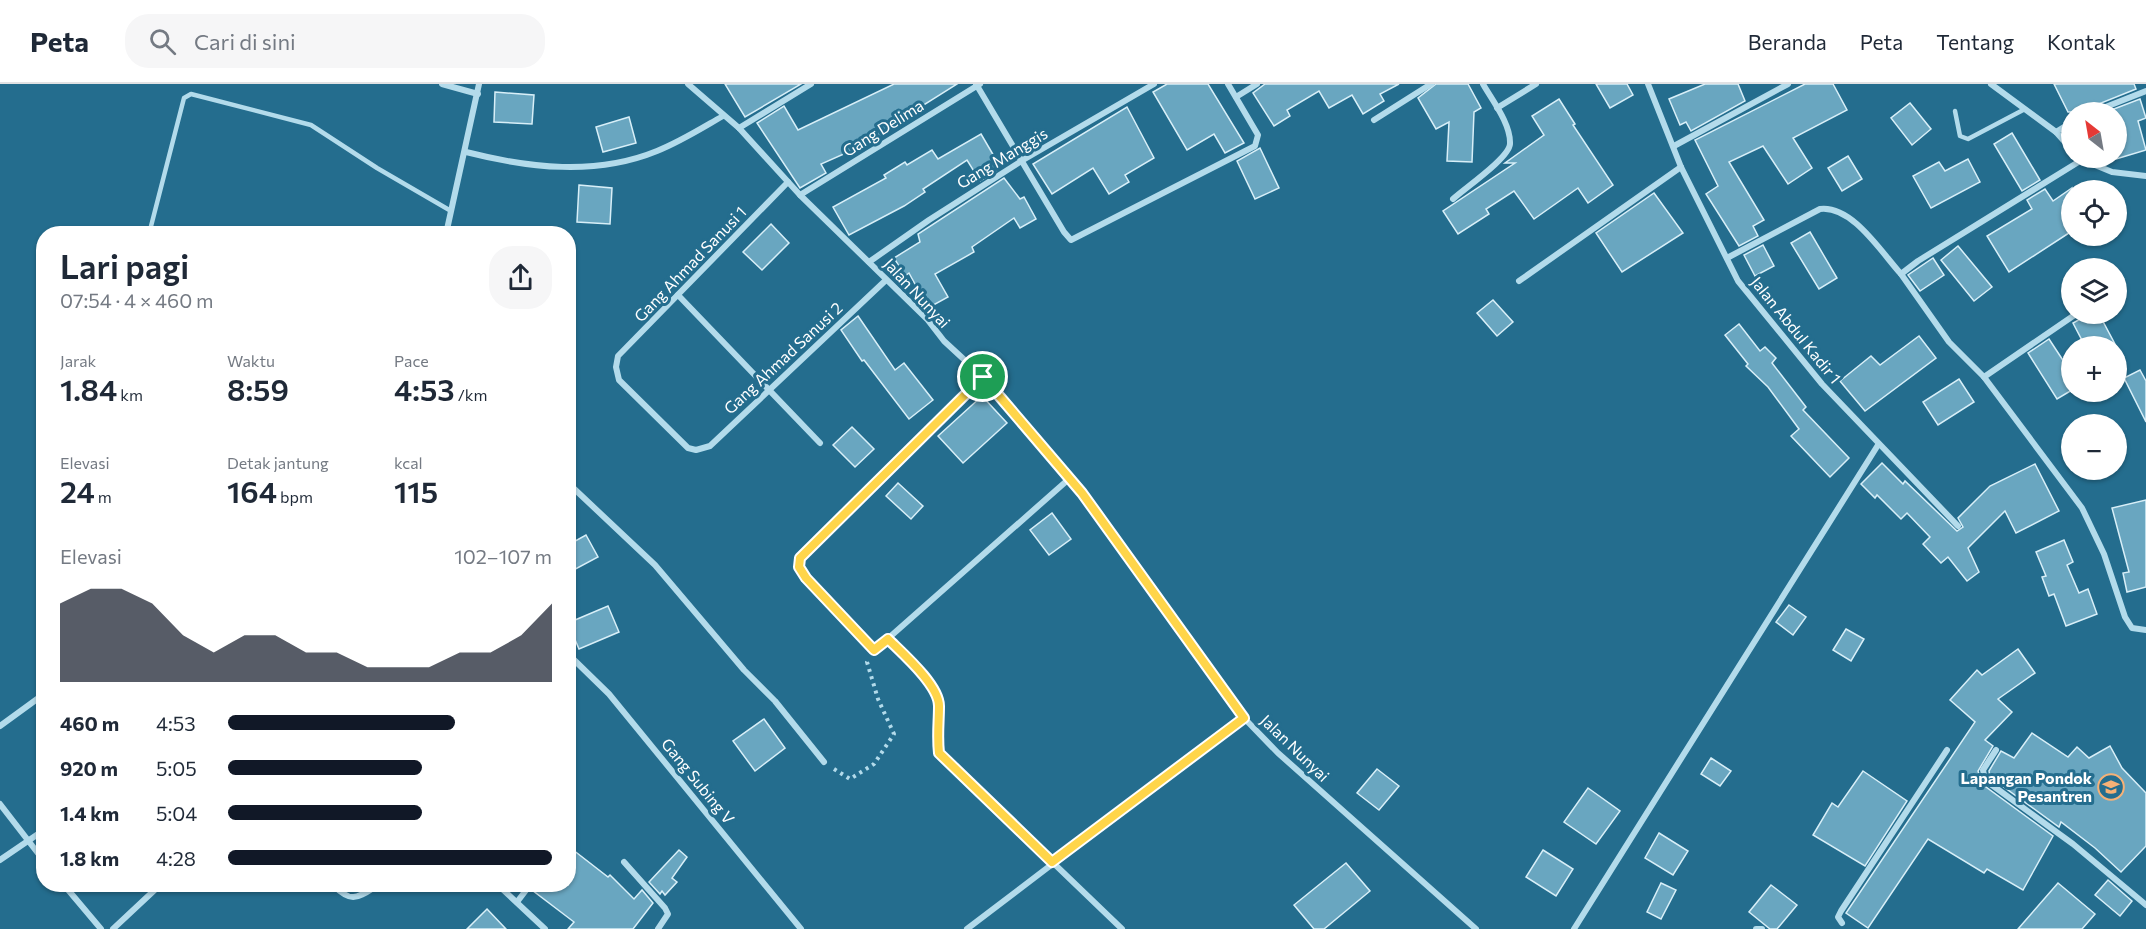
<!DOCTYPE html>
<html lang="id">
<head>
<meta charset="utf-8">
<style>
  :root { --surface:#fff; --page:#f6f6f7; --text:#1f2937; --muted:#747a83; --line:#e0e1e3; --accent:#111827 }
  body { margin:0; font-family:Commissioner,sans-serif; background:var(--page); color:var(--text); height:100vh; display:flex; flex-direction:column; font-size:22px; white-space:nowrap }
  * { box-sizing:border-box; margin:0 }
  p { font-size:20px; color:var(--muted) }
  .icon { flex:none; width:33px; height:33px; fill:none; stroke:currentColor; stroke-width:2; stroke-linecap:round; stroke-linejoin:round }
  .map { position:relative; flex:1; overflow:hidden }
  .drawer { position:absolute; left:36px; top:142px; width:540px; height:666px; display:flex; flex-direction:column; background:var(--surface); border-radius:24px; box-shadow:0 2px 4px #0004 }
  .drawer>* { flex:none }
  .needle { width:39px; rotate:329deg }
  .fabs { position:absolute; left:2061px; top:18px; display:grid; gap:12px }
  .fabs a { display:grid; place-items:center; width:66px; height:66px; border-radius:50%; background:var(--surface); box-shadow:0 2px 4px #0004; font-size:30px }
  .pin { position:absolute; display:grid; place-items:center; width:51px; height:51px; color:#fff; margin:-26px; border:3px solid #fff; border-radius:50%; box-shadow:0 2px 6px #0007 }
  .round { display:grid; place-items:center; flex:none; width:63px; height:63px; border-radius:24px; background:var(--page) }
  .headline { display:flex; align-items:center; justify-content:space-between; height:102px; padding:0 24px }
  h1 { font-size:33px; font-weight:600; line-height:45px }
  .figures { display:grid; grid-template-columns:repeat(3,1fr); gap:9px; height:102px; padding:6px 24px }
  .figures div { display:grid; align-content:center }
  .figures b { font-size:30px; font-weight:600 }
  .figures small { font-size:16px; font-weight:400 }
  .figures p { font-size:16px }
  .chart { height:168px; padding:12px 24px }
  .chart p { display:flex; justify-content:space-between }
  .chart svg { width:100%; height:108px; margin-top:6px; fill:var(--accent); opacity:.7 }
  ul { padding:0 24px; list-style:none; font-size:20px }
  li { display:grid; grid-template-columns:96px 72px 1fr; align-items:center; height:45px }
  li i { height:15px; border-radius:8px; background:var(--accent) }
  header { display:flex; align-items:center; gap:36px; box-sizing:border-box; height:84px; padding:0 30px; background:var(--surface); border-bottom:2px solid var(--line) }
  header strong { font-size:28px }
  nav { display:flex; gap:33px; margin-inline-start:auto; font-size:21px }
  .search { width:420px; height:54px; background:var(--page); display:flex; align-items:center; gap:15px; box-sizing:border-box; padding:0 21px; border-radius:24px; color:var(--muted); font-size:22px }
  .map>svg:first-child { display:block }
  .building { fill:#69a6c0; stroke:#d8eff8; stroke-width:1.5 }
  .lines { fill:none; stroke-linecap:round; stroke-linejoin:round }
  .path { stroke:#b3dbeb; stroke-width:4; stroke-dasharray:3 4.5; stroke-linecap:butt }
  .lane { stroke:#b3dbeb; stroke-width:4.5 }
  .street { stroke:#b3dbeb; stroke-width:6 }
  .route-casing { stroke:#fff; stroke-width:12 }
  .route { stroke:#ffd54a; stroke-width:8 }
  .labels { text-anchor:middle; stroke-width:6; stroke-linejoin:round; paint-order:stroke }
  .street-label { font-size:16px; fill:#fff; stroke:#246d8e }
  .poi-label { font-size:16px; font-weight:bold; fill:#fff; stroke:#246d8e; text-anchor:end }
</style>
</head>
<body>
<header>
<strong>Peta</strong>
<div class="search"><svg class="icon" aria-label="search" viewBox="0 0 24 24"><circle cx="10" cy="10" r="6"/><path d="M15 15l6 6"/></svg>Cari di sini</div>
<nav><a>Beranda</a><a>Peta</a><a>Tentang</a><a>Kontak</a></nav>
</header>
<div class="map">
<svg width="2146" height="845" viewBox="0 0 2146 845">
  <rect width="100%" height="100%" fill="#246d8e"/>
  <g class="building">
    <path d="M725,0H801L745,33Z"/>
    <path d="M894,0H957L906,32L908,36L864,61L821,80L826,89L800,104L757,39L784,22L798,46Z"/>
    <path d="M1167,0H1208L1244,59L1225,69L1214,50L1187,66L1153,8Z"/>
    <path d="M1265,0H1399L1380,10L1384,17L1363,30L1352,11L1329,24L1319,7L1287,26L1290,32L1274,42L1253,9Z"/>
    <path d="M1436,0H1468L1481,24L1474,28L1472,78L1447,77L1449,38L1436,45L1418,14Z"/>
    <path d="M1596,0H1627L1633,11L1610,24Z"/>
    <path d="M1705,0H1738L1745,17L1691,47L1686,38L1680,41L1669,15Z"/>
    <path d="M1805,0H1833L1847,26L1793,54L1812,84L1788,100L1763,62L1729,78L1764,136L1753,142L1758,152L1739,162L1706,110L1718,102L1695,56Z"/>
    <path d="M2054,0H2134L2136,5L2091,23L2088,28H2068Z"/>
    <path d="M495,8L534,11L532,40L494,38Z"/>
    <path d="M1559,15L1575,40L1573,41L1613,101L1588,119L1578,104L1534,135L1514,107L1486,125L1489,130L1458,150L1443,127L1515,79H1505L1544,51L1532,32Z"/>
    <path d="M2140,15L2146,34L2138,37L2146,66L2116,75V28H2106Z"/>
    <path d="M1910,19L1931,45L1912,61L1891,34Z"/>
    <path d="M1127,23L1154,74L1125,91L1129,98L1109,110L1093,84L1052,110L1033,80Z"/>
    <path d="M629,33L636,59L603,68L596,43Z"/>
    <path d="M2012,49L2040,96L2022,107L1994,60Z"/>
    <path d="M981,50L998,79L994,81L997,86L980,97L967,76L923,105L925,108L904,122L849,151L833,123L886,94L884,91L905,78L907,81L932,66L938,75Z"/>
    <path d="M1260,64L1279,104L1255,115L1237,77Z"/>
    <path d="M1848,72L1862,95L1842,107L1828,84Z"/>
    <path d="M1968,75L1980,98L1931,124L1913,92L1939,78L1945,87Z"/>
    <path d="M1004,94L1020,115L1024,113L1036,135L1020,144L1014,134L972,163L974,168L935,190L948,213L928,224L909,189L905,192L894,174L920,158L918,150Z"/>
    <path d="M579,101L612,104L610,140L577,138Z"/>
    <path d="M2072,104V147L2009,188L1987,152L2032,125L2027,116L2045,105L2053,117Z"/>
    <path d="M1654,109L1683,149L1622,188L1596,149Z"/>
    <path d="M771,140L789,159L762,186L743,168Z"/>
    <path d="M1810,148L1837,194L1819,205L1791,159Z"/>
    <path d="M1763,161L1774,182L1755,192L1744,171Z"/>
    <path d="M1958,162L1992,203L1974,217L1941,176Z"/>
    <path d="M1933,174L1944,191L1920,207L1908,191Z"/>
    <path d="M1493,216L1513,238L1497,252L1477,229Z"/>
    <path d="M2089,230H2099L2116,262H2085L2073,239Z"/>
    <path d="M858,232L895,286L904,279L933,316L909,335L864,276L862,277L841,246Z"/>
    <path d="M1739,240L1760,267L1765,263L1776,274L1772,279L1806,323L1803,326L1849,374L1830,393L1791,352L1799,345L1768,303L1746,282L1748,280L1725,251Z"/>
    <path d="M1919,252L1936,274L1865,327L1840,297L1871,272L1880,281Z"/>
    <path d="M2049,255L2072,290V306L2057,315L2028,269Z"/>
    <path d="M2140,286L2146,297V338L2124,294Z"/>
    <path d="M1959,295L1974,318L1938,341L1923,318Z"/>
    <path d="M982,312L1007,339L963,379L938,352Z"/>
    <path d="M852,343L874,365L855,383L833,361Z"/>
    <path d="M1882,379L1903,400L1905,397L1957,447L1963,443L1958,434L1990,402L2035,380L2059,427L2016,449L2005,427L1968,464L1979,488L1967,497L1948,473L1941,479L1923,460L1930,453L1907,429L1901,435L1877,411L1875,414L1861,400Z"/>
    <path d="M898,399L923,422L911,435L886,412Z"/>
    <path d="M2146,416V503L2127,508L2123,489L2129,488L2112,424Z"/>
    <path d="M1052,429L1071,455L1049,471L1030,446Z"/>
    <path d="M586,451L598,473L568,489V461Z"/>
    <path d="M2064,456L2073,478L2067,481L2079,509L2088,505L2097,530L2066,542L2054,510L2049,512L2042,493L2046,492L2036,468Z"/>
    <path d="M1789,521L1806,533L1793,551L1776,538Z"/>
    <path d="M608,522L619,548L579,565L568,539Z"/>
    <path d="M1846,545L1864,555L1851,577L1833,566Z"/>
    <path d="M2018,565L2035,589L1998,615L2012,628L1985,656L1993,662L1978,687L1982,700L2053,752L2023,806L1987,785L1984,789L1928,755L1868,844L1846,829L1975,638L1950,616L1977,586L1982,591Z"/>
    <path d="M764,635L785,664L755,687L733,657Z"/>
    <path d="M2032,649L2068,673L2077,663L2089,674L2110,662L2122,684L2146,709V762L2121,788L2095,764L2061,738L2059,743L1990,693L1989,687L2001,667L2014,674Z"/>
    <path d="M1711,674L1731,687L1720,702L1701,690Z"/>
    <path d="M1377,685L1399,702L1379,726L1357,709Z"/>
    <path d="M1863,687L1907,717L1865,782L1813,751L1832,719L1838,723Z"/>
    <path d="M1588,704L1620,727L1596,760L1564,738Z"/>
    <path d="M1659,749L1688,767L1673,791L1645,774Z"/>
    <path d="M568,762L608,793L610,791L634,815L642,806L653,819L633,845H568L574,838L532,806L535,801H568Z"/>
    <path d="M679,766L687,773L672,794L677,798L665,811L662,807L660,810L649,798Z"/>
    <path d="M1543,766L1573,785L1556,812L1526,793Z"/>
    <path d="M1346,779L1370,807L1324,845H1314L1294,821Z"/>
    <path d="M2108,796L2132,817L2120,832L2095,811Z"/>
    <path d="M1661,799L1676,806L1661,835L1647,828Z"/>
    <path d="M2058,799L2095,830L2082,845H2018Z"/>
    <path d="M1771,801L1797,821L1777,845H1770L1749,828Z"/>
    <path d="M487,825L506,845H467Z"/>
  </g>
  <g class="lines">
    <path class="path" d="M834,685L850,695L874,680L894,650L878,615L867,578L869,575"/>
    <g class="lane">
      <path d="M1955,27L1960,52L1968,55L2025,25"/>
      <path d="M149,150L184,14L191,10L311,41L377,84L451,127"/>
    </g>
    <g class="street">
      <path d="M442,0L478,10"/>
      <path d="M688,0L739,44L800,111L927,235L944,257L983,293L1016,329L1082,409L1244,634L1278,669L1476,845"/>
      <path d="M976,0L1064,148L1071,156L1255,62L1258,51L1228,0"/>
      <path d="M1648,0L1681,83L1738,197L1822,300L1958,442"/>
      <path d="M1991,0L2056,48L2072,66"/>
      <path d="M1236,13L1257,0"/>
      <path d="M1497,24L1536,0"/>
      <path d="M2093,28L2146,7"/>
      <path d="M1374,36L1431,0"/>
      <path d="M739,44L811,0"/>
      <path d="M2056,48L2072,38"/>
      <path d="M1674,62L1788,0"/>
      <path d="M466,68C529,84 596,92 657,67C680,58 702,44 723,32"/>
      <path d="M2078,74L2112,88L2146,92"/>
      <path d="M2080,77L1918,177L1901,190L1949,258L1984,293L2082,424L2104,470L2125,533L2132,544L2146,546"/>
      <path d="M788,98L618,272L616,283L619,296L688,364L696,366L710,362L886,196"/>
      <path d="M800,111L980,0"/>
      <path d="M1453,115C1465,104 1509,74 1510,60C1511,40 1492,16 1483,0"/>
      <path d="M446,150L479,0"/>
      <path d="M1727,174L1820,125C1852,121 1881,168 1901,190"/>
      <path d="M869,178L929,136L1023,76L1154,0"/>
      <path d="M1519,197L1681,83"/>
      <path d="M678,211L820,359"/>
      <path d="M983,293L800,474L799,483L806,494L875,566L1070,394"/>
      <path d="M1984,293L2076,230"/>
      <path d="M568,399L655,481L744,586L775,617L824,678"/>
      <path d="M888,555C902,569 939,601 939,622C939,638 937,652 939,669L1122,845"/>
      <path d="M568,570L609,610L801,845"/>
      <path d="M0,642L44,610"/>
      <path d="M1996,666L1983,686L1985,696L2073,760L2146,821"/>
      <path d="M0,720L44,777"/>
      <path d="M0,776L44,746"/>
      <path d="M624,778L665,824L668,830L658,845"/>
      <path d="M64,801L101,845"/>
      <path d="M333,801C352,820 357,814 378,801"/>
      <path d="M498,801L545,845"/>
      <path d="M517,818L530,801"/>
      <path d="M1842,839L1838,833L1841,827L1947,666"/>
      <path d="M113,845L160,801"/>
      <path d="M967,845L1244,634"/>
      <path d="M1574,845L1878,361"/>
      <path d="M1756,845H1762"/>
    </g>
  </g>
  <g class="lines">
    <g class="route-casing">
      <path id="route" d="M983,293L1082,409L1244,634L1052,778L939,669C937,652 939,638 939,622C939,601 902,569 888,555L874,566L806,494L799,483L800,474Z"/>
    </g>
    <use href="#route" class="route"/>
  </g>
  <defs>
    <g id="school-ring" transform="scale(1.35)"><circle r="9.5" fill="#246d8e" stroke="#f6b176" stroke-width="1.5"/><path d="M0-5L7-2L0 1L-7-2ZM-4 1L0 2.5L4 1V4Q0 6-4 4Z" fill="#f6b176"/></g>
  </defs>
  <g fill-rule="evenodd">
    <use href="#school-ring" x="2111" y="703"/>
  </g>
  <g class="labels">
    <g class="street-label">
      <text transform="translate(883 44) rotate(-32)" y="6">Gang Delima</text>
      <text transform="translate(1002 74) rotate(-31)" y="6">Gang Manggis</text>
      <text transform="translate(690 180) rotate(-46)" y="6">Gang Ahmad Sanusi 1</text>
      <text transform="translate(917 209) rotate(47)" y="6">Jalan Nunyai</text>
      <text transform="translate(1796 246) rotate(51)" y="6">Jalan Abdul Kadir 1</text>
      <text transform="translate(783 274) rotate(-43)" y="6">Gang Ahmad Sanusi 2</text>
      <text transform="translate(1295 664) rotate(44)" y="6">Jalan Nunyai</text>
      <text transform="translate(698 697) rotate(51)" y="6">Gang Subing V</text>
    </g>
    <g class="poi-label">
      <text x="2092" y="700">Lapangan Pondok<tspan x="2092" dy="18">Pesantren</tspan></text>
    </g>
  </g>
</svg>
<div class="fabs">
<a><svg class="needle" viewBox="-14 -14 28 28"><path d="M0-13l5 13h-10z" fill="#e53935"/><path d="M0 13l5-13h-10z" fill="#747a83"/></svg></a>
<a><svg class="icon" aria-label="locate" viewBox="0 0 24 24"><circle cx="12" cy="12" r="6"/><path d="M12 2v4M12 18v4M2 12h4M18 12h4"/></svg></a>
<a><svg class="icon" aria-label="layers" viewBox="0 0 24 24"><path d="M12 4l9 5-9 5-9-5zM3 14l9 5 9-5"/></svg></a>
<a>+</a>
<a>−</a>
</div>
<div class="pin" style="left:983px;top:293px;background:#1e9e55"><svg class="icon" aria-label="arrive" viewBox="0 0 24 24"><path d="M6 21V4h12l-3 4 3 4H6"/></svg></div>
<section class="drawer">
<div class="headline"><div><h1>Lari pagi</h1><p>07:54 · 4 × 460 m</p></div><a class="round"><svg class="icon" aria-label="share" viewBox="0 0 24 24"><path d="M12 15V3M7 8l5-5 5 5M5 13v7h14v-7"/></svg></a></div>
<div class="figures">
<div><p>Jarak</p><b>1.84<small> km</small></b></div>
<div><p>Waktu</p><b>8:59</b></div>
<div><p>Pace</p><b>4:53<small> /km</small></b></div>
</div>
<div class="figures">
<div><p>Elevasi</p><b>24<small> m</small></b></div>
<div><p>Detak jantung</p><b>164<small> bpm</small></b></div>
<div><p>kcal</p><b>115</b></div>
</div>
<div class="chart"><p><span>Elevasi</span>102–107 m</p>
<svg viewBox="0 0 160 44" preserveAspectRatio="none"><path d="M0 44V12L10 6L20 6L30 12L40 25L50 32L60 25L70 25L80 32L90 32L100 38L110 38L120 38L130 32L140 32L150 25L160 12V44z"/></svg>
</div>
<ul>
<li><b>460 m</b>4:53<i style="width:70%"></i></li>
<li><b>920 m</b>5:05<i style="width:60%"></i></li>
<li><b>1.4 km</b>5:04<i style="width:60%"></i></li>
<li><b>1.8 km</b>4:28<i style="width:100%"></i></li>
</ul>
</section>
</div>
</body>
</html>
